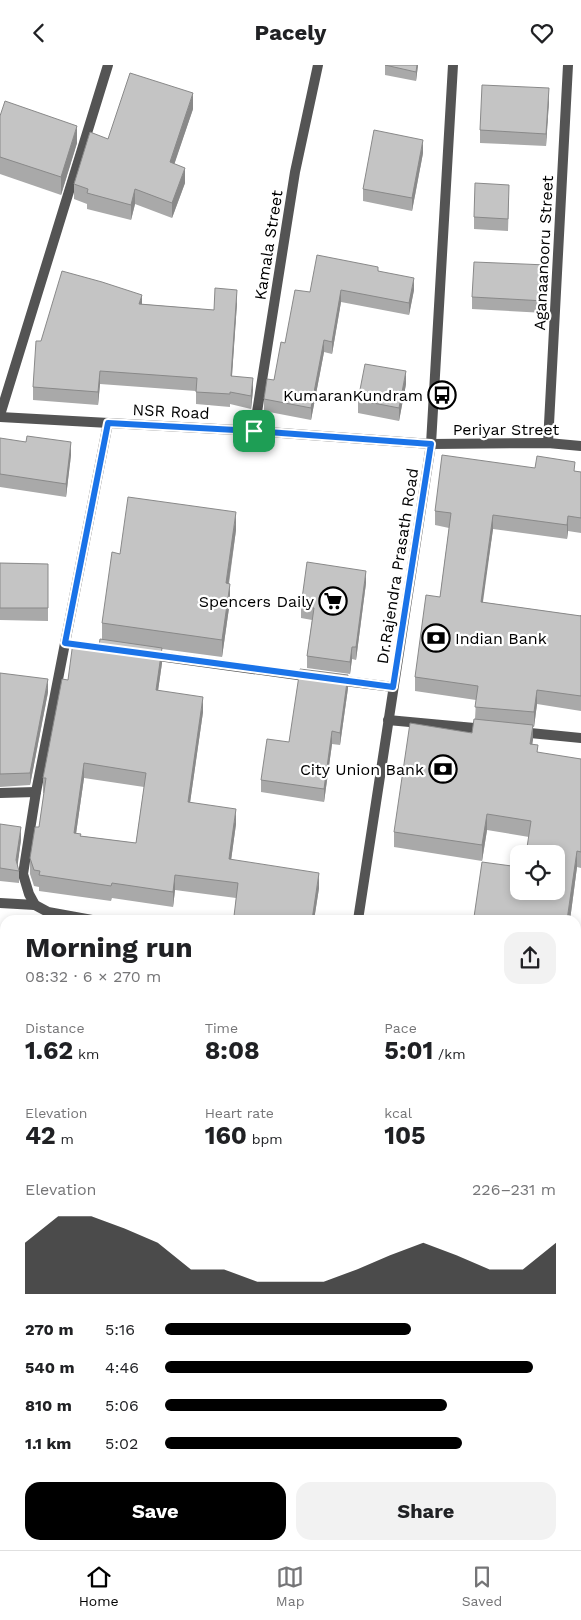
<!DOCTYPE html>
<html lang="en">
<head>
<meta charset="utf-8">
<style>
  :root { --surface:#fff; --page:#f2f2f2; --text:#202124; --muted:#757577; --line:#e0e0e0; --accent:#000 }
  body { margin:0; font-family:"Work Sans",sans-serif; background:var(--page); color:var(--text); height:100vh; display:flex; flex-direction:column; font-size:19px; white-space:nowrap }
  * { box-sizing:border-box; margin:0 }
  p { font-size:16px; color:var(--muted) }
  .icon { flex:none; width:28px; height:28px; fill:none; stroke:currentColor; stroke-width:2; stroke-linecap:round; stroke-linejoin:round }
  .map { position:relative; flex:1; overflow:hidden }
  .panel { position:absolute; left:0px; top:850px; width:581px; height:635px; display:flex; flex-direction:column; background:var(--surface); border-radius:15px 15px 0 0; box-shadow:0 2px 8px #0003 }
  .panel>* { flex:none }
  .tools { position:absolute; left:510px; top:780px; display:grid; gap:10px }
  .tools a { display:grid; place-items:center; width:55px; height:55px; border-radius:10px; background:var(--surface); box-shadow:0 2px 8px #0003; font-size:25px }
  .pin { position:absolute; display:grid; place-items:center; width:42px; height:42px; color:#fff; margin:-21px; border-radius:10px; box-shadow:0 2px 8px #0006 }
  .round { display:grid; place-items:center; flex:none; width:52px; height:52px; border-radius:15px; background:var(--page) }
  .overview { display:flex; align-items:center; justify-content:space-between; height:85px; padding:0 25px }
  h1 { font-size:28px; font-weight:700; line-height:38px }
  .stats { display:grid; grid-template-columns:repeat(3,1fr); gap:8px; height:85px; padding:5px 25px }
  .stats div { display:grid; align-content:center }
  .stats b { font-size:25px; font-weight:700 }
  .stats small { font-size:14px; font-weight:400 }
  .stats p { font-size:14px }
  .chart { height:140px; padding:10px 25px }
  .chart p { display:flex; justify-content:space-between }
  .chart svg { width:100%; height:90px; margin-top:5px; fill:var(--accent); opacity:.7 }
  .cta { display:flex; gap:10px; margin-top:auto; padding:10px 25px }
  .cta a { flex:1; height:58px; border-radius:15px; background:var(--accent); color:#fff; font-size:20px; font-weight:700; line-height:58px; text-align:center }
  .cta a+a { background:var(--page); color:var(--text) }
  ul { padding:0 25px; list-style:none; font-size:16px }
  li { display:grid; grid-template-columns:80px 60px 1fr; align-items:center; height:38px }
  li i { height:12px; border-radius:6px; background:var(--accent) }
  header { display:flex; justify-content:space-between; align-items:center; height:65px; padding:0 25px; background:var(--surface); font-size:22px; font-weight:700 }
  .dock { display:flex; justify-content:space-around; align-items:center; height:70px; border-top:1px solid var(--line); background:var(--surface); font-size:14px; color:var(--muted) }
  .dock a { display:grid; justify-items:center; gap:2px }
  .dock .active { color:var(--accent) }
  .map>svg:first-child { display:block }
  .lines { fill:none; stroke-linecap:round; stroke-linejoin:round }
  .minor { stroke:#545454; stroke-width:10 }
  .tertiary { stroke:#545454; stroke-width:10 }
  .wall { fill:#a9a9a9; fill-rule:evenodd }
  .shaded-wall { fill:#898989 }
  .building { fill:#c4c4c4; stroke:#898989; fill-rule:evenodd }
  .route-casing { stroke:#fff; stroke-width:10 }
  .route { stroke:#1a73e8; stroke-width:6 }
  .labels { text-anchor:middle; stroke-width:4.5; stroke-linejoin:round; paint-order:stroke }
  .street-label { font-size:16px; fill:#000; stroke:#fff }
  .poi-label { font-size:16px; fill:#000; stroke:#fff; text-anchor:end }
</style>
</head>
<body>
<header><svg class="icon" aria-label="back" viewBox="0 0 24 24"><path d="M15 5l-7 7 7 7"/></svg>Pacely<svg class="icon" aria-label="heart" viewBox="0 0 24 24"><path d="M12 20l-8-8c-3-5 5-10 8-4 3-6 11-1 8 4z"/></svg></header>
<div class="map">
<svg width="581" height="1485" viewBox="0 0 581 1485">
  <rect width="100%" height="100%" fill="#fff"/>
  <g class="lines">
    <g class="minor">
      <path d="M0,350L108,0"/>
      <path d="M254,366L295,107L318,0"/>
      <path d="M548,378L568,0"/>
      <path d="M151,590L312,612"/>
      <path d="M336,615L393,622"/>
      <path d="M388,655L485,664"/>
      <path d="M520,667L581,673"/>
      <path d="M0,728L36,727"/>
      <path d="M0,838L35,840"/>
      <path d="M92,855L48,847L35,840L29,829L23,809L36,727L108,358"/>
    </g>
    <g class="tertiary">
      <path d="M0,352L254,366L431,379L548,378L581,381"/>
      <path d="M358,855L431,379L453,0"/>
      <path d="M258,1485L259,1480"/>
    </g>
  </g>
  <g class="wall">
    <path d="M385,0H418L416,16L385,10Z"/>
    <path d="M549,36L546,81L480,78V65Z"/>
    <path d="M193,44L174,99L185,118L172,153L135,139L131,155L87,144V139L74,134V119L108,74Z"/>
    <path d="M0,51L77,78L61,130L0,109Z"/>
    <path d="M423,88L412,146L363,136V124Z"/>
    <path d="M509,133L508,166L474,164V152Z"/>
    <path d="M378,206L414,225L409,250L341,237L332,289L324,287L311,355L264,346V334L274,315L310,227Z"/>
    <path d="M547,213L545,248L472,244V232Z"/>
    <path d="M237,238L232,311L253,325L251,344L230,339V342L196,339V326L100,319L98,340L33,335V322L41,276L142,239L214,245Z"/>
    <path d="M406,319L399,356L358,348V335Z"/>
    <path d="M0,373L71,390L66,432L0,422Z"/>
    <path d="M535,403L581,407V468L568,466L567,474L493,464L482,537L581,551V550V646L537,639L534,662H533L532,679L538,688L581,694V803L577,802L570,855H474V852L556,826L529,772L487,765L482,796L394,782V767L472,668L475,654L476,635L415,626V612L440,532L449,463L435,460V446Z"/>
    <path d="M236,465L229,519L230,536L222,592L162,584V598L158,625L203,647L190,737L236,759L231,795L319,823L314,855H234L236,833L175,825L173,842L112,833L111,836L39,826V822L34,821L30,809V793L39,762L44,728H43V713L68,615L99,581L102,575V558L120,489ZM84,713L144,722L136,778L81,771L76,768Z"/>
    <path d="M0,498L48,499V556L0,555Z"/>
    <path d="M366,518L356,595L352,594L350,609L307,603V591L312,555L301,553V541Z"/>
    <path d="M0,608L48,627L30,720L0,722Z"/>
    <path d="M348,623L340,680L332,679L324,737L261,727V715L289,677Z"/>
    <path d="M0,759L21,775L17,800L19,806V818L0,816Z"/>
    <rect x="0" y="1095" width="5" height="60"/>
    <path d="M576,1143H581V1197L576,1196Z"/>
    <path d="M576,1264L581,1265V1446H576Z"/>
    <path d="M0,1396L5,1397V1480H221L220,1485H22L0,1482Z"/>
  </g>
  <g class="shaded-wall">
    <path d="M417,0H418L416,16V7Z"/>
    <path d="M549,23V36L546,81V69Z"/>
    <path d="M193,28V44L170,112V97Z"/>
    <path d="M77,61V78L61,130V112Z"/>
    <path d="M423,75V88L412,146V133Z"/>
    <path d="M185,103V118L172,153V138Z"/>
    <path d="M135,124V139L131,155V140Z"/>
    <path d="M547,200V213L545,248V236Z"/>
    <path d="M414,213V225L409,250V238Z"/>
    <path d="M237,225V238L231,324V311Z"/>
    <path d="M341,225V237L332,289V277Z"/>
    <path d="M142,230V243L139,239Z"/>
    <path d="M324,275V287L311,355V343Z"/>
    <path d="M100,306V319L98,340V327Z"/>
    <path d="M406,306V319L399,356V343Z"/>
    <path d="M253,313V325L251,344V331Z"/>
    <path d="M71,377V390L66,432V419Z"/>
    <path d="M236,447V465L226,536V518Z"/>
    <path d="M493,450V464L481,551V537Z"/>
    <path d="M568,451V466L567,474V460Z"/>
    <path d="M366,506V518L356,595V582Z"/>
    <path d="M230,519V536L222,592V575Z"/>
    <path d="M352,582V594L350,609V597Z"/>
    <path d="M162,583V598L156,640V625Z"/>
    <path d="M348,610V623L340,680V668Z"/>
    <path d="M48,614V627L30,720V708Z"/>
    <path d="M537,625V639L534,662V647Z"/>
    <path d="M203,632V647L188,752V737Z"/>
    <path d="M533,660V675L530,695V679Z"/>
    <path d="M332,666V679L324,737V724Z"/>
    <path d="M84,698V713L74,783V768Z"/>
    <path d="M236,744V759L229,810V794Z"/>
    <path d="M487,749V765L482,796V780Z"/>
    <path d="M21,762V775L17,805L16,795Z"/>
    <path d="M577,786V802L570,855H567Z"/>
    <path d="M319,808V823L314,855H312Z"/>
    <path d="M175,810V825L173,842V827Z"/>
    <path d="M581,1014V1028L576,1058V1044Z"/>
    <path d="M579,1098V1112L576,1128V1115Z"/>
    <path d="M219,1480H221L220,1485H218Z"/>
  </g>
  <g class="building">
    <path d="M385,0H417L416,7Z"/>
    <path d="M130,8L193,28L170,97L185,103L172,138L135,124L131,140L87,128L88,124L74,119L90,67L108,74Z"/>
    <path d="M482,20L549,23L546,69L480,65Z"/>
    <path d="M5,36L77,61L61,112L0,92V51Z"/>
    <path d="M374,65L423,75L412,133L363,124Z"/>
    <path d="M475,118L509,120L508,154L474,152Z"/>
    <path d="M317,190L378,202V206L414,213L409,238L341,225L332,277L324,275L311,343L264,334L267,314L274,315L281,277L285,278L295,225L310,227Z"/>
    <path d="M474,197L547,200L545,236L472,232Z"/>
    <path d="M62,206L102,217L142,230L139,239L214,245L215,223L237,225L231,311L253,313L251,331L230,327V329L196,327L197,313L100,306L98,327L33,322L36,276H41Z"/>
    <path d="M365,299L406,306L399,343L358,335Z"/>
    <path d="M27,371L71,377L66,419L0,409V373L26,377Z"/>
    <path d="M442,390L535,403L537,391L575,397L574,406L581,407V453L568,451L567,460L493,450L481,537L581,551V550V631L537,625L534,647L475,642L478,621L415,612L426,530L440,532L451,448L435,446Z"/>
    <path d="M128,432L236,447L226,518L230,519L222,575L102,558L112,487L120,489Z"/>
    <path d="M307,497L366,506L356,582H352L350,597L307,591L314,543L301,541Z"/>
    <path d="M0,498L48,499V543H0Z"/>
    <path d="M100,574L162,583L156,625L203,632L188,737L236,744L229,794L319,808L312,855H263L234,851L238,818L175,810L173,827L112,818L111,821L39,810L40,806L34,805L30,793L35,762H39L46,713H43L62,614L68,615L73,577L99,581ZM84,698L146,708L136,778L80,771L81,769L74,768Z"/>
    <path d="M300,604L348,610L340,668L332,666L324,724L261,715L267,674L289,677Z"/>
    <path d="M0,608L48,614L30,708L0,709Z"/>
    <path d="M474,654L533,660L530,679L538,680L537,687L581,694V787L577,786L567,855H494L474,852L482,797L519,802V826H556V789H526L531,756L487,749L482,780L394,767L410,658L472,668Z"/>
    <path d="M0,759L21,762L16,795L19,806L0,803Z"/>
    <path d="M576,927L581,928V1014L576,1044Z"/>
    <path d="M0,1095H5V1143L0,1142Z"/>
    <path d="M576,1098H579L576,1115Z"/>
    <rect x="576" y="1143" width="5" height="40"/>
    <path d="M576,1264L581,1265V1432L576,1431Z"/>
    <path d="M0,1396L5,1397V1468L0,1467Z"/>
    <path d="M88,1480H219L218,1485H101L102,1482Z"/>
    <path d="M413,1480H453L452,1485H420L412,1484Z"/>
  </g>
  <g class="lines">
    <g class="route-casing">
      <path id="route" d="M108,358L254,366L431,379L393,622L65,578Z"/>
    </g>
    <use href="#route" class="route"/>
  </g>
  <defs>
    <g id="bus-ring" transform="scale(1.4375)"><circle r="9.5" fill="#fff" stroke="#000" stroke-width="1.5"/><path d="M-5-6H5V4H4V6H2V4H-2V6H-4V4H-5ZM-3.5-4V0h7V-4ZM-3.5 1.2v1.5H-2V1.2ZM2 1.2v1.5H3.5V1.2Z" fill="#000"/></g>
    <g id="supermarket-ring" transform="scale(1.4375)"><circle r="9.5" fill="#fff" stroke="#000" stroke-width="1.5"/><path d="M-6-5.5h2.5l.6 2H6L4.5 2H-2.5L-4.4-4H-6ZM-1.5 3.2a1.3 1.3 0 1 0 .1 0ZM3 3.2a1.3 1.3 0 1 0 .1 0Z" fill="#000"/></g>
    <g id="bank-ring" transform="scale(1.4375)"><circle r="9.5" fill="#fff" stroke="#000" stroke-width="1.5"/><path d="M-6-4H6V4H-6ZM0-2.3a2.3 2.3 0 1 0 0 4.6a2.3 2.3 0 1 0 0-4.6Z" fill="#000"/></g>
  </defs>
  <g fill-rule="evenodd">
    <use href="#bus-ring" x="442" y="330"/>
    <use href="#supermarket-ring" x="333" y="536"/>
    <use href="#bank-ring" x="436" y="573"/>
    <use href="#bank-ring" x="443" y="704"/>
  </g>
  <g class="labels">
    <g class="street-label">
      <text transform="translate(268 180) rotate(-81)" y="6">Kamala Street</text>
      <text transform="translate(543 188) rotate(-87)" y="6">Aganaanooru Street</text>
      <text transform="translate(171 346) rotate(3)" y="6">NSR Road</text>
      <text x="506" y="370">Periyar Street</text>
      <text transform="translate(397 501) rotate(-81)" y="6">Dr.Rajendra Prasath Road</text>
    </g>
    <g class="poi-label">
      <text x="423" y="336">KumaranKundram</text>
      <text x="314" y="542">Spencers Daily</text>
      <text x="455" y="579" text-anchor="start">Indian Bank</text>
      <text x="424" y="710">City Union Bank</text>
    </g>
  </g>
</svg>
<div class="tools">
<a><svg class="icon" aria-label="locate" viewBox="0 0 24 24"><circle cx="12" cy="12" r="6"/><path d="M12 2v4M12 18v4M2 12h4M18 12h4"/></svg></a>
</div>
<div class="pin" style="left:254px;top:366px;background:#1e9e55"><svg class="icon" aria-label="arrive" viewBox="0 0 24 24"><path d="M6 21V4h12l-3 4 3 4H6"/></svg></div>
<section class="panel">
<div class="overview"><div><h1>Morning run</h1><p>08:32 · 6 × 270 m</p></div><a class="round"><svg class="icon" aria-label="share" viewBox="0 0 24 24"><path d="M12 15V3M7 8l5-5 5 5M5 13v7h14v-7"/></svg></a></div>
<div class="stats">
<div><p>Distance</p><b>1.62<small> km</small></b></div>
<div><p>Time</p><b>8:08</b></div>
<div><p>Pace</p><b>5:01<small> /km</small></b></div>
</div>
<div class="stats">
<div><p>Elevation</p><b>42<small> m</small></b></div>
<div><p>Heart rate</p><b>160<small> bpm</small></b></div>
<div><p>kcal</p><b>105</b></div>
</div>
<div class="chart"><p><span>Elevation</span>226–231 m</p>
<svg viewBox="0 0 160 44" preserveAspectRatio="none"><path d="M0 44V19L10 6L20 6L30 12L40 19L50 32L60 32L70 38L80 38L90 38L100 32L110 25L120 19L130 25L140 32L150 32L160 19V44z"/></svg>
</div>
<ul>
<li><b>270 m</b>5:16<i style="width:63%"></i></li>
<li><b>540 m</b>4:46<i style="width:94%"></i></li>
<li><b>810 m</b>5:06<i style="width:72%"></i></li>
<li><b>1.1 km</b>5:02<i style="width:76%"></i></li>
</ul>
<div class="cta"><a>Save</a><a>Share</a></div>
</section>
</div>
<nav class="dock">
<a class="active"><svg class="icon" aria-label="home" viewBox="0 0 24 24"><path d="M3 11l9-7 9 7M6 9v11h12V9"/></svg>Home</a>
<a><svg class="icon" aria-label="map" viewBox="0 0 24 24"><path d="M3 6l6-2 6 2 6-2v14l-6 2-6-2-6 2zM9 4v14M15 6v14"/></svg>Map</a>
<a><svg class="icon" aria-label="saved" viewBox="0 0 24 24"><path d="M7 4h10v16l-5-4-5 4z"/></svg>Saved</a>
</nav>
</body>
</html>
